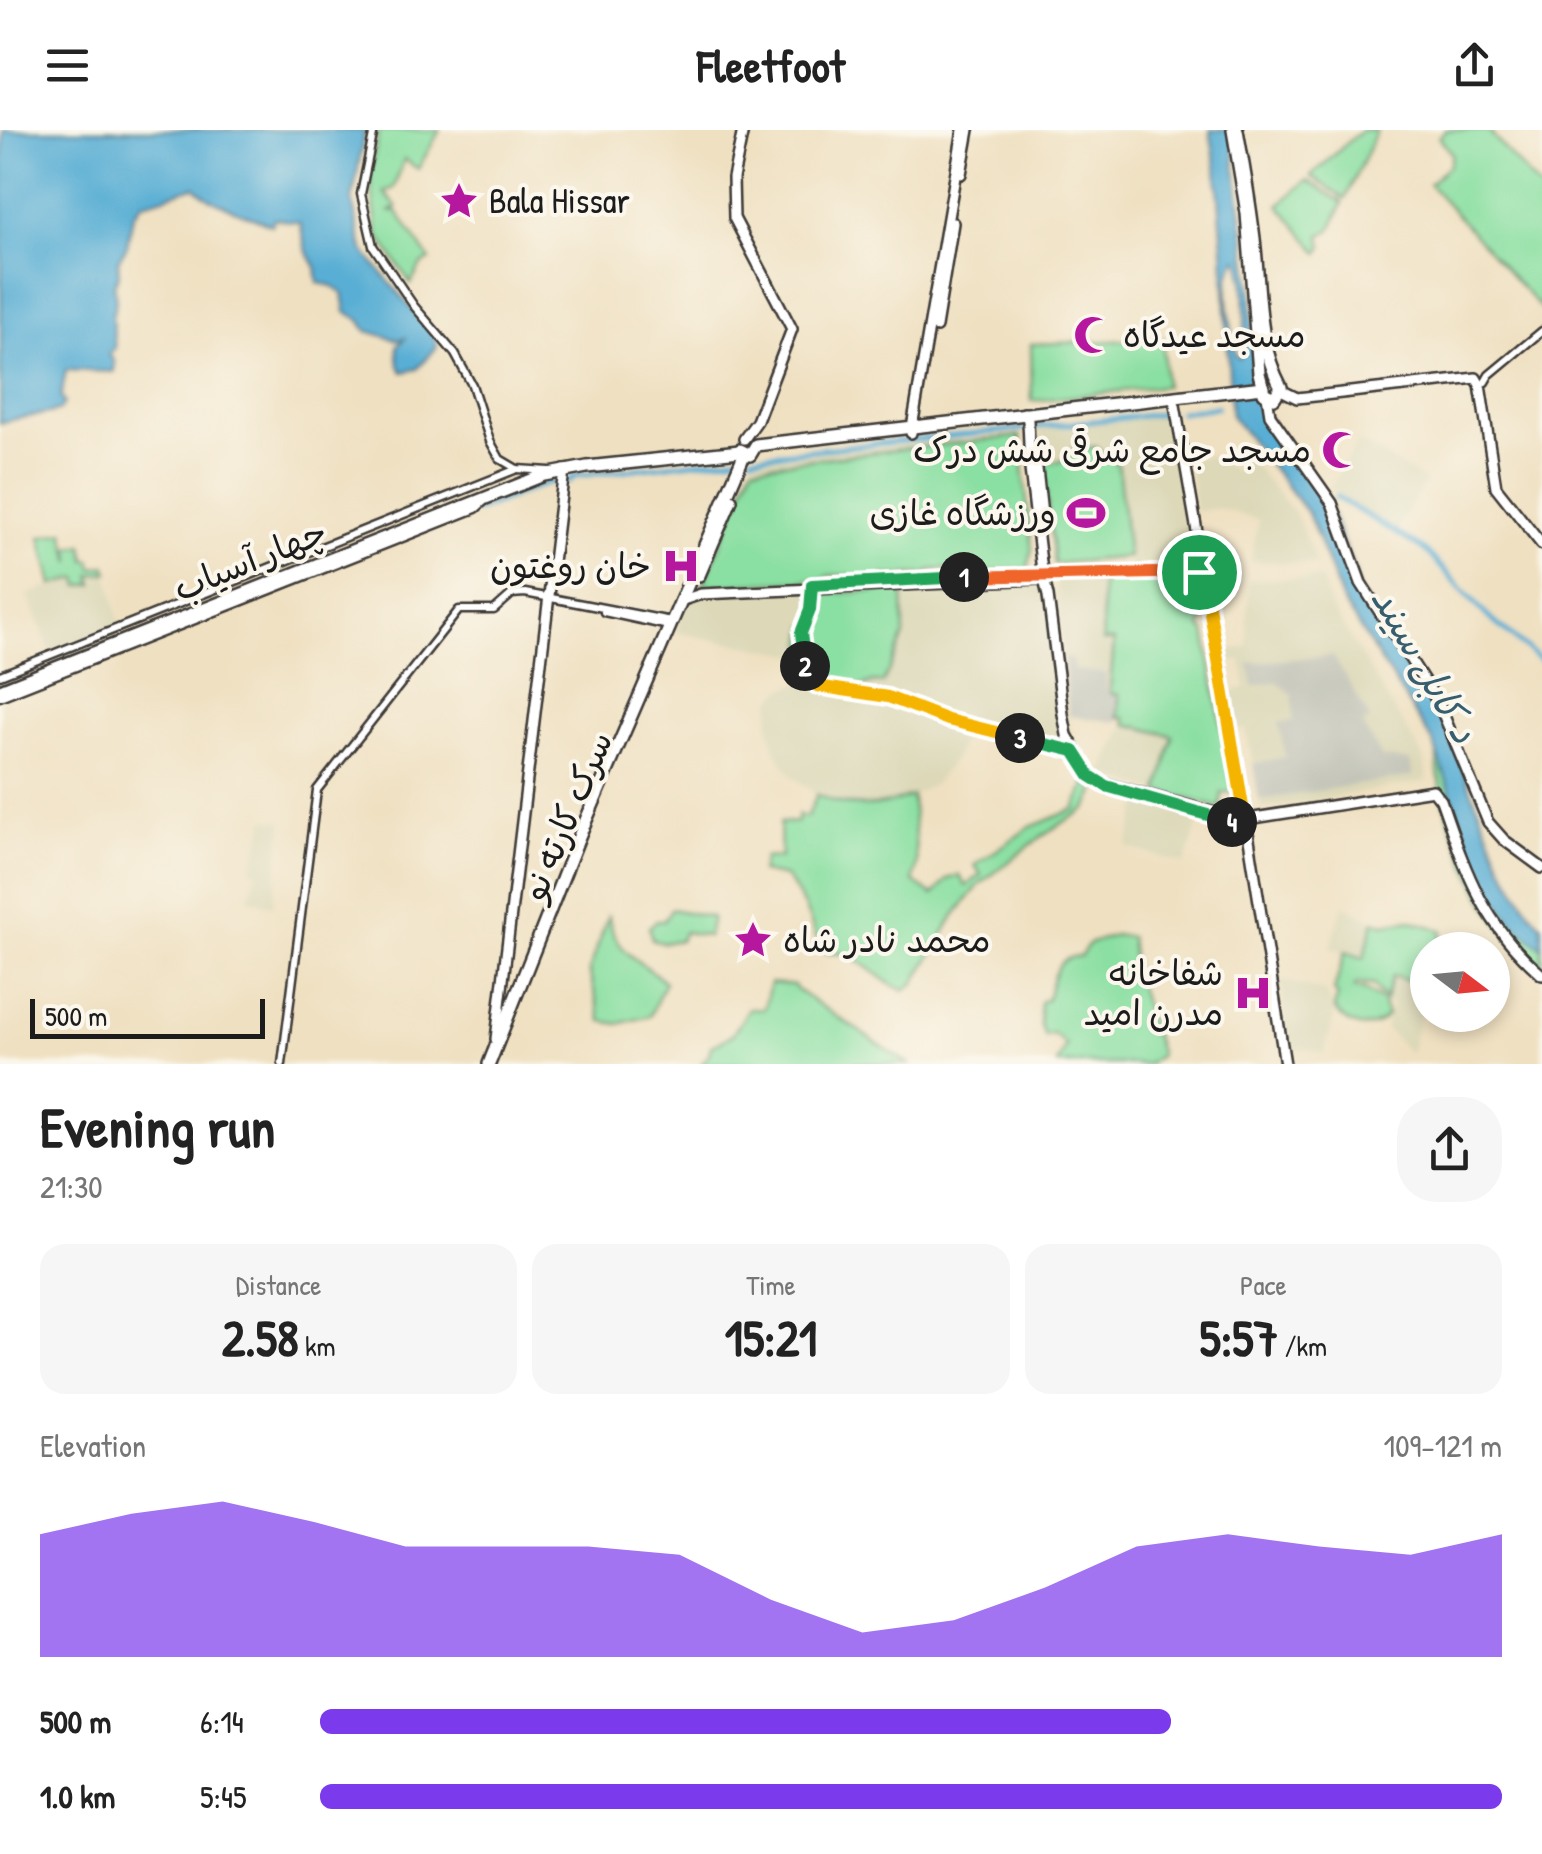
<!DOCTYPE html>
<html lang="en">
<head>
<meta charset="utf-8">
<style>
  :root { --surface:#fff; --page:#f6f6f6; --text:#222; --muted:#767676; --accent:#7c3aed }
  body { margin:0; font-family:"Patrick Hand","Playpen Sans Arabic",sans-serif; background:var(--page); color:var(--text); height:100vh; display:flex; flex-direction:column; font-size:38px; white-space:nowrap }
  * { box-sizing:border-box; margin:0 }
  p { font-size:32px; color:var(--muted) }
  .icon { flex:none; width:55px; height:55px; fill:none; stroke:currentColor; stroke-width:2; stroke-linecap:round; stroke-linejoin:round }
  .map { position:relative; height:934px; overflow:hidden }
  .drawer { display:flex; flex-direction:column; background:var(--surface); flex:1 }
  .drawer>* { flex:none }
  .needle { width:65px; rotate:106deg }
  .buttons { position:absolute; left:1410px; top:802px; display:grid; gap:20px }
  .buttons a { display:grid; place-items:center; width:100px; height:100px; border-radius:50%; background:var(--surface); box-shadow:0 5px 15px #0003; font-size:50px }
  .scale { position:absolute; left:30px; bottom:25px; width:235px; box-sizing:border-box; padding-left:10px; border:5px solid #1c1c1c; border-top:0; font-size:28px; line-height:35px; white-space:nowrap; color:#1c1c1c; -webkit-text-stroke:8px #fbf7ec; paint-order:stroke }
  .pin { position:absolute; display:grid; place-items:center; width:85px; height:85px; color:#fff; margin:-42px; border:5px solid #fff; border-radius:50%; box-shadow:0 2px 10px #0007 }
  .km { position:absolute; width:50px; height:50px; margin:-25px; border-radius:50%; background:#222; color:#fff; font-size:28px; line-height:50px; text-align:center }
  .round { display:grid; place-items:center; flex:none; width:105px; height:105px; border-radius:40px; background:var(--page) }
  .summary { display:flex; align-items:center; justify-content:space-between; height:170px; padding:0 40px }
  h1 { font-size:55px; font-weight:700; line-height:75px }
  .metrics { display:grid; grid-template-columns:repeat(3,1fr); gap:15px; height:170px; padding:10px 40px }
  .metrics div { display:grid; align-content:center; border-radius:25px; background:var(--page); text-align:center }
  .metrics b { font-size:50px; font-weight:700 }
  .metrics small { font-size:28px; font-weight:400 }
  .metrics p { font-size:28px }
  .chart { height:280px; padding:20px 40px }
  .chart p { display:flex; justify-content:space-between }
  .chart svg { width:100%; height:180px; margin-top:10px; fill:var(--accent); opacity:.7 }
  ul { padding:0 40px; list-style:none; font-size:32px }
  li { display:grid; grid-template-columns:160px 120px 1fr; align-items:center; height:75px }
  li i { height:25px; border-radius:12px; background:var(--accent) }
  header { display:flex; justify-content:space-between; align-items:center; height:130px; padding:0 40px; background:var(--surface); font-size:45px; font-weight:700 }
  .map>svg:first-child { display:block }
  .built { fill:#dcd8b8 }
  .industrial { fill:#c4c5b9 }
  .green { fill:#8adfa2; stroke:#537e5f; stroke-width:2.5 }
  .water { fill:#58aed4; stroke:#3a6578; stroke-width:2.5; fill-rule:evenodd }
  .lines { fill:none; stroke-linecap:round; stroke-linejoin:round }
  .canal { stroke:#58aed4; stroke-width:5 }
  .minor-casing { stroke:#3c3935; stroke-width:11 }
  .major-casing { stroke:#3c3935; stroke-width:14 }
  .highway-casing { stroke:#3c3935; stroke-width:16 }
  .minor { stroke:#fff; stroke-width:6 }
  .major { stroke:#fff; stroke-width:9 }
  .highway { stroke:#fff; stroke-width:11 }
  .split-1-casing { stroke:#fff; stroke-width:20 }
  .split-2-casing { stroke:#fff; stroke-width:20 }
  .split-3-casing { stroke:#fff; stroke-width:20 }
  .split-4-casing { stroke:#fff; stroke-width:20 }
  .split-5-casing { stroke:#fff; stroke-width:20 }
  .split-1 { stroke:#f0652b; stroke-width:12 }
  .split-2 { stroke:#22a559; stroke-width:12 }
  .split-3 { stroke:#f5b400; stroke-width:12 }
  .split-4 { stroke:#22a559; stroke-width:12 }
  .split-5 { stroke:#f5b400; stroke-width:12 }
  .labels { text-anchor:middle; stroke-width:8; stroke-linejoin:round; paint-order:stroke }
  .poi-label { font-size:35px; fill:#1c1c1c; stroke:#fbf7ec; text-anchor:end }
  .street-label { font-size:35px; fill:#1c1c1c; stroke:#fbf7ec }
  .water-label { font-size:38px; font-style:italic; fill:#375e6f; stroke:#fbf7ec }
</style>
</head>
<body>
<header><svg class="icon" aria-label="menu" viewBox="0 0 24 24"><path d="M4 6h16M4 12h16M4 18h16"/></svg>Fleetfoot<svg class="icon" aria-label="share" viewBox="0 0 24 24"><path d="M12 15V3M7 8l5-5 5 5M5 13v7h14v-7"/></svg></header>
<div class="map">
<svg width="1542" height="934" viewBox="0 0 1542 934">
  <rect width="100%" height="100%" fill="#fbf7ec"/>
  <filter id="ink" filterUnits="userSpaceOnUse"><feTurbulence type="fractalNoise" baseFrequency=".01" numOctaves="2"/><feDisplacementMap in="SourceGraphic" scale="20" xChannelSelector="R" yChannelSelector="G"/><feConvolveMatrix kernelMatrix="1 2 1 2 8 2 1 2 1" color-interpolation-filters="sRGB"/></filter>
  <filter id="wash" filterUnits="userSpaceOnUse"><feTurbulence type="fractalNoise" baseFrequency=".0048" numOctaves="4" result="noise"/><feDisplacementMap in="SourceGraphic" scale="40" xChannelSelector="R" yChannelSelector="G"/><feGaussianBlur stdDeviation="2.25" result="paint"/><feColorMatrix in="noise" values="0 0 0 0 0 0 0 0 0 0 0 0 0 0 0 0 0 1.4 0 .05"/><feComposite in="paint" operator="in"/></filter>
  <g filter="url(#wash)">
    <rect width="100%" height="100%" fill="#efe0c1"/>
    <g class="built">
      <path d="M1170,284L1195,438L1130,440L1118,335L1064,331L1043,334L1040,298Z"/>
      <path d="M960,306L961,312L753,336L703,456L700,455L749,337L756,328Z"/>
      <path d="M1359,311L1426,351L1396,401L1330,358Z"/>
      <path d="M1210,326L1235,341L1249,329L1297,387L1316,434L1251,431L1259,390L1218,378L1196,381L1189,330Z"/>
      <path d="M108,442L122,507L56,534L28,465L53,455Z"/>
      <path d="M1039,443L1074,621L968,595L956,626L934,654L912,666L875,677L846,676L817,665L791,645L774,618L769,595L771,571L782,559L808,550L803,526L675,502L693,461L699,459Z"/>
      <path d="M1101,448L1103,510H1114L1110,560L1073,540L1072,529L1063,528L1056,451Z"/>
      <path d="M1321,448L1331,477L1423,626L1427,651L1261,679L1259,670L1413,645L1410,631L1382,629L1361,594L1370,589L1276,552L1293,564V592L1280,594L1285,628L1253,634L1246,599L1236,600L1229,561L1246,558L1242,530L1225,532L1223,522L1247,517L1248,450Z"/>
      <path d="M1126,594L1174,606L1159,661L1101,644Z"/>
      <path d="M1141,668L1200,686L1185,734L1127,717Z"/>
      <path d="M266,689L283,691L273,776L249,769L258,741L252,739Z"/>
      <path d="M1344,775L1374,791L1364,828L1330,818Z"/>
      <path d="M1392,846L1427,856L1410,924L1385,897L1391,876L1385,870Z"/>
      <path d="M1280,850L1326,862L1335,884L1324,924L1306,918L1291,922Z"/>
    </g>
    <g class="industrial">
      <path d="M1333,526L1370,589L1362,595L1382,628L1410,631L1413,646L1259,670L1253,634L1285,627L1279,593L1293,591V564L1276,552L1253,556L1249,533Z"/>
      <path d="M1063,528L1072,529L1074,540L1106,543L1107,559L1119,564L1117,592L1069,586Z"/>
    </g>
    <g class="green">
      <path d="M379,0H440L418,39L404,29L394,58L384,62L397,77L389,82L397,81L430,130L421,135L411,154L378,105L370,46Z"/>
      <path d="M1361,0H1377L1345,69L1311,46Z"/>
      <path d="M1446,0H1488L1542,62V180L1429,54L1449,35L1452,24L1439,7Z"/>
      <path d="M1307,50L1343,73L1330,101L1321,105L1323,117L1319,123L1279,75Z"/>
      <path d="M1163,209L1165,256L1032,271L1031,214Z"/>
      <path d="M1020,306L1032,419L1028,439L960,443L955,439L931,440L927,444L853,448L850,445L827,446L823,450L703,456L753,336Z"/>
      <path d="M1096,317L1118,335L1128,427L1054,434L1043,334L1063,331L1074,319Z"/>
      <path d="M64,402L71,433L70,418L83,415L86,430H91L93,438L106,436L108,442L91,445L93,454L80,456L78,448L53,455L41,407Z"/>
      <path d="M1197,445L1204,489L1201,498L1205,501L1233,662L1222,663L1220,678L1159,661L1173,606L1126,594L1125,588L1118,587L1119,565L1112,564L1110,560L1114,511H1103L1101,448Z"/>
      <path d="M903,460L904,506L883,553L874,552L853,560L812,550L804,513L806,497L819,493L815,464Z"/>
      <path d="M1437,622C1464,699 1477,764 1542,818V840C1531,830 1518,820 1509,808C1476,765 1436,675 1437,622Z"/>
      <path d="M1088,649L1095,663L1087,678L1046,703L980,754L952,789L915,853L904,860L892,855L849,824L828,823L821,818L805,778L790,753L785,747L761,742L764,728L781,727L780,693L797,692L798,685L807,687L817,665C851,680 877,679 912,666L917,735L913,751L933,765L948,749L959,745L966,756L981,745L975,735L1030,697L1075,679Z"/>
      <path d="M671,779L712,787L708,806L684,802L680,810L662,813L652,810L649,797L657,791H664Z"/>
      <path d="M608,786C611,792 611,802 616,808C628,829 649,837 665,852L650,886L618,894L602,891L589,841Z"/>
      <path d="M1410,790L1442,800L1437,820H1428L1427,856L1392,846L1385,870L1373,855L1357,854L1354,858L1365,860L1382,871L1387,885C1372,905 1346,897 1334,878L1338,865L1334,861L1345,822L1364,828L1374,791L1385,794Z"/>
      <path d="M1115,805L1130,807L1134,841L1160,925L1148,934H1057L1066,915L1053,904L1045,906L1040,894V872L1047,869C1053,847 1055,826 1081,826L1088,814Z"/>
      <path d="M770,853L794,855L797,860L909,934H701L709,925L711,916L732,905L749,879H764Z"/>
    </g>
    <g class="water">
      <path d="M3,0H365L352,71L363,120L434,206L437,217L417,239L403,242L399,236L397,216L405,208L397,210L367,201L360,190L346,182L343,163L333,156L318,153L316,137L306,120L300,93L274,88L271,95C251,85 212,75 195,57C176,61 161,70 142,73L133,85L127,116L118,131L119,145L114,155L116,171L112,186L115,218L109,224L115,232L114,242L66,240L61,267L64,273L60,280C39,287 19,286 0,293Z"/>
      <path d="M1210,0H1231L1252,165V270L1267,286L1319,362L1325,366L1356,446L1357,458L1439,582L1502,735L1527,778L1542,795V818L1514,794L1482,748L1433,612L1343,472L1309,385L1231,285L1223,117L1217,42ZM1238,128C1246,142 1248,215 1240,228L1236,226C1233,199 1218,150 1238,128Z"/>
    </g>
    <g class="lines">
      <g class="canal">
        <path d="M1180,282L1217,277"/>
        <path d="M1036,297L1170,283"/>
        <path d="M752,326L1023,299"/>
        <path d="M568,352L575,346L736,327"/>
        <path d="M1336,367L1426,421L1488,487L1542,531"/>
        <path d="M477,381L549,352L555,353"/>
      </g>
    </g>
  </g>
  <g filter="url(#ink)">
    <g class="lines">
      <g class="minor-casing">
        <g id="minor">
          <path d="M374,0L361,64L373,116L414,176L455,224L472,255L490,311L500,329L517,339L550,341"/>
          <path d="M1485,252L1489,245L1542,201"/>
          <path d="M1045,446L1203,441"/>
          <path d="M812,457C812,492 789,517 812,553L847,562L876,564L948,590L1074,621"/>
          <path d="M604,482L669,496"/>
          <path d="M0,545L517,339"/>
          <path d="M0,567L476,379L487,369"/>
          <path d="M282,934L317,660L459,480H494L512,464L525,463L671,491"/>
        </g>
      </g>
      <g class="major-casing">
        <g id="major">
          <path d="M743,0L733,48L734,88L792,199L757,291L744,309"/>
          <path d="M961,44L969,0"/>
          <path d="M936,197L953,93"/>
          <path d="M1281,260L1297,268L1476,248L1480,255L1496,357L1542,415"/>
          <path d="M1267,266L1270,285L1332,373L1361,453L1439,574L1488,692L1504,710L1542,738"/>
          <path d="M1175,275L1232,603L1285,934"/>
          <path d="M1024,283L1028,290L1030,339L1042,441L1048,466L1063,584L1067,605L1090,646L1096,651L1241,690L1433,660L1441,670C1466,742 1482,793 1542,845"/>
          <path d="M911,303L963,0"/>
          <path d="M1035,320L1043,394"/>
          <path d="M680,471L701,464L1039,449L1045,446"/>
          <path d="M496,909L564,340"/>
        </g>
      </g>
      <g class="highway-casing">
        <g id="highway">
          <path d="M1233,0L1247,83L1259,243L1264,263L1274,268L1281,257C1258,214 1260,166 1255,118C1251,78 1244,39 1237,0"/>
          <path d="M740,320L750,325L756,315L1263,257"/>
          <path d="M699,445L731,370"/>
          <path d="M0,560L544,345L587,337L740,321"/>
          <path d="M489,934L580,704L744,325"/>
        </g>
      </g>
      <use href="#minor" class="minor"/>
      <use href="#major" class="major"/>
      <use href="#highway" class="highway"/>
    </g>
  </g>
  <g class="lines" filter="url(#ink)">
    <g class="split-1-casing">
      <path id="split-1" d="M964,447L1199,442"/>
    </g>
    <g class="split-2-casing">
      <path id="split-2" d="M805,536L801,503L810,480L812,455L964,447"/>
    </g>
    <g class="split-3-casing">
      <path id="split-3" d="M805,536L809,550L817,556L888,567L948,590L1020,608"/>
    </g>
    <g class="split-4-casing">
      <path id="split-4" d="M1020,608L1074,621L1090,646L1106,656L1232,692"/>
    </g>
    <g class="split-5-casing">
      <path id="split-5" d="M1199,442L1203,441L1246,694L1232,692"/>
    </g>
    <use href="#split-1" class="split-1"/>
    <use href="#split-2" class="split-2"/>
    <use href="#split-3" class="split-3"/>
    <use href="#split-4" class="split-4"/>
    <use href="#split-5" class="split-5"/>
  </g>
  <defs>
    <g id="sight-bare" transform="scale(3)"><path d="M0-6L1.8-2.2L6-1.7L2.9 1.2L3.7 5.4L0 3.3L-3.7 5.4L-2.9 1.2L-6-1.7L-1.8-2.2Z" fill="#b5179e" stroke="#fbf7ec" stroke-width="2.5" paint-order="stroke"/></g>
    <g id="mosque-bare" transform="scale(3)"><path d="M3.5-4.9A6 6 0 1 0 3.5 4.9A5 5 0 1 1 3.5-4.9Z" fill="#b5179e" stroke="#fbf7ec" stroke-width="2.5" paint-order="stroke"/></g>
    <g id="stadium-bare" transform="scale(3)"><path d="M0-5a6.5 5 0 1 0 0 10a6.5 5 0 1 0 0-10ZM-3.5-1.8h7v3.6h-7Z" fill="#b5179e" stroke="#fbf7ec" stroke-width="2.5" paint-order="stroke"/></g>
    <g id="hospital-bare" transform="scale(3)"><path d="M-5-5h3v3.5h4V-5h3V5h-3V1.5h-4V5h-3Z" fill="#b5179e" stroke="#fbf7ec" stroke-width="2.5" paint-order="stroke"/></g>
  </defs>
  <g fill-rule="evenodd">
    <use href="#sight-bare" x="459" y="71"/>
    <use href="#mosque-bare" x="1093" y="205"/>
    <use href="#mosque-bare" x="1341" y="320"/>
    <use href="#stadium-bare" x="1086" y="383"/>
    <use href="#hospital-bare" x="681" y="436"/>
    <use href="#sight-bare" x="753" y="810"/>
    <use href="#hospital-bare" x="1253" y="863"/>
  </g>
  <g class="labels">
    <g class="poi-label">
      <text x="489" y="83" text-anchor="start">Bala Hissar</text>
      <text x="1123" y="217" text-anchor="start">مسجد عیدگاه</text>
      <text x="1311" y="332">مسجد جامع شرقی شش درک</text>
      <text x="1056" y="395">ورزشگاه غازی</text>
      <text x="651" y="448">خان روغتون</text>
      <text x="783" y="822" text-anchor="start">محمد نادر شاه</text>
      <text x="1223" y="855">شفاخانه<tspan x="1223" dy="40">مدرن امید</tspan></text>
    </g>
    <g class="street-label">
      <text transform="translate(250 430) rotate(-22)" y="12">چهار آسیاب</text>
      <text transform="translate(567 686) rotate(-67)" y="12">سرک کارته نو</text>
    </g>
    <g class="water-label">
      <text transform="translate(1425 535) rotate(60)" y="13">د کابل سيند</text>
    </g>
  </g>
</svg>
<div class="buttons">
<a><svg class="needle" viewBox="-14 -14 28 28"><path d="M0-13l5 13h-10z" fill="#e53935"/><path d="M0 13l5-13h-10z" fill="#767676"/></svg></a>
</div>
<div class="scale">500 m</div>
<div class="pin" style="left:1199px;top:442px;background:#1e9e55"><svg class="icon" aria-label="arrive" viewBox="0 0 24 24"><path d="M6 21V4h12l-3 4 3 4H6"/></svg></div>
<b class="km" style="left:964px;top:447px">1</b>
<b class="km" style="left:805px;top:536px">2</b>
<b class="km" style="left:1020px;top:608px">3</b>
<b class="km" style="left:1232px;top:692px">4</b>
</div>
<section class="drawer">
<div class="summary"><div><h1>Evening run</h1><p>21:30</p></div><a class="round"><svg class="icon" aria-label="share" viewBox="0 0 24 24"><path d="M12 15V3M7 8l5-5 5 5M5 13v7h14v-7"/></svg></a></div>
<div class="metrics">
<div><p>Distance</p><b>2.58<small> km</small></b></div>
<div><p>Time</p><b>15:21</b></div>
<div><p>Pace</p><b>5:57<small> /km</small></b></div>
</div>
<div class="chart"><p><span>Elevation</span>109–121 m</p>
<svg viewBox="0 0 160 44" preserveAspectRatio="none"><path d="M0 44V14L10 9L20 6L30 11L40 17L50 17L60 17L70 19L80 30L90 38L100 35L110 27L120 17L130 14L140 17L150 19L160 14V44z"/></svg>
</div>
<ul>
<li><b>500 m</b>6:14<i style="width:72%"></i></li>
<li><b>1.0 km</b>5:45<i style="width:100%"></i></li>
</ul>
</section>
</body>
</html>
